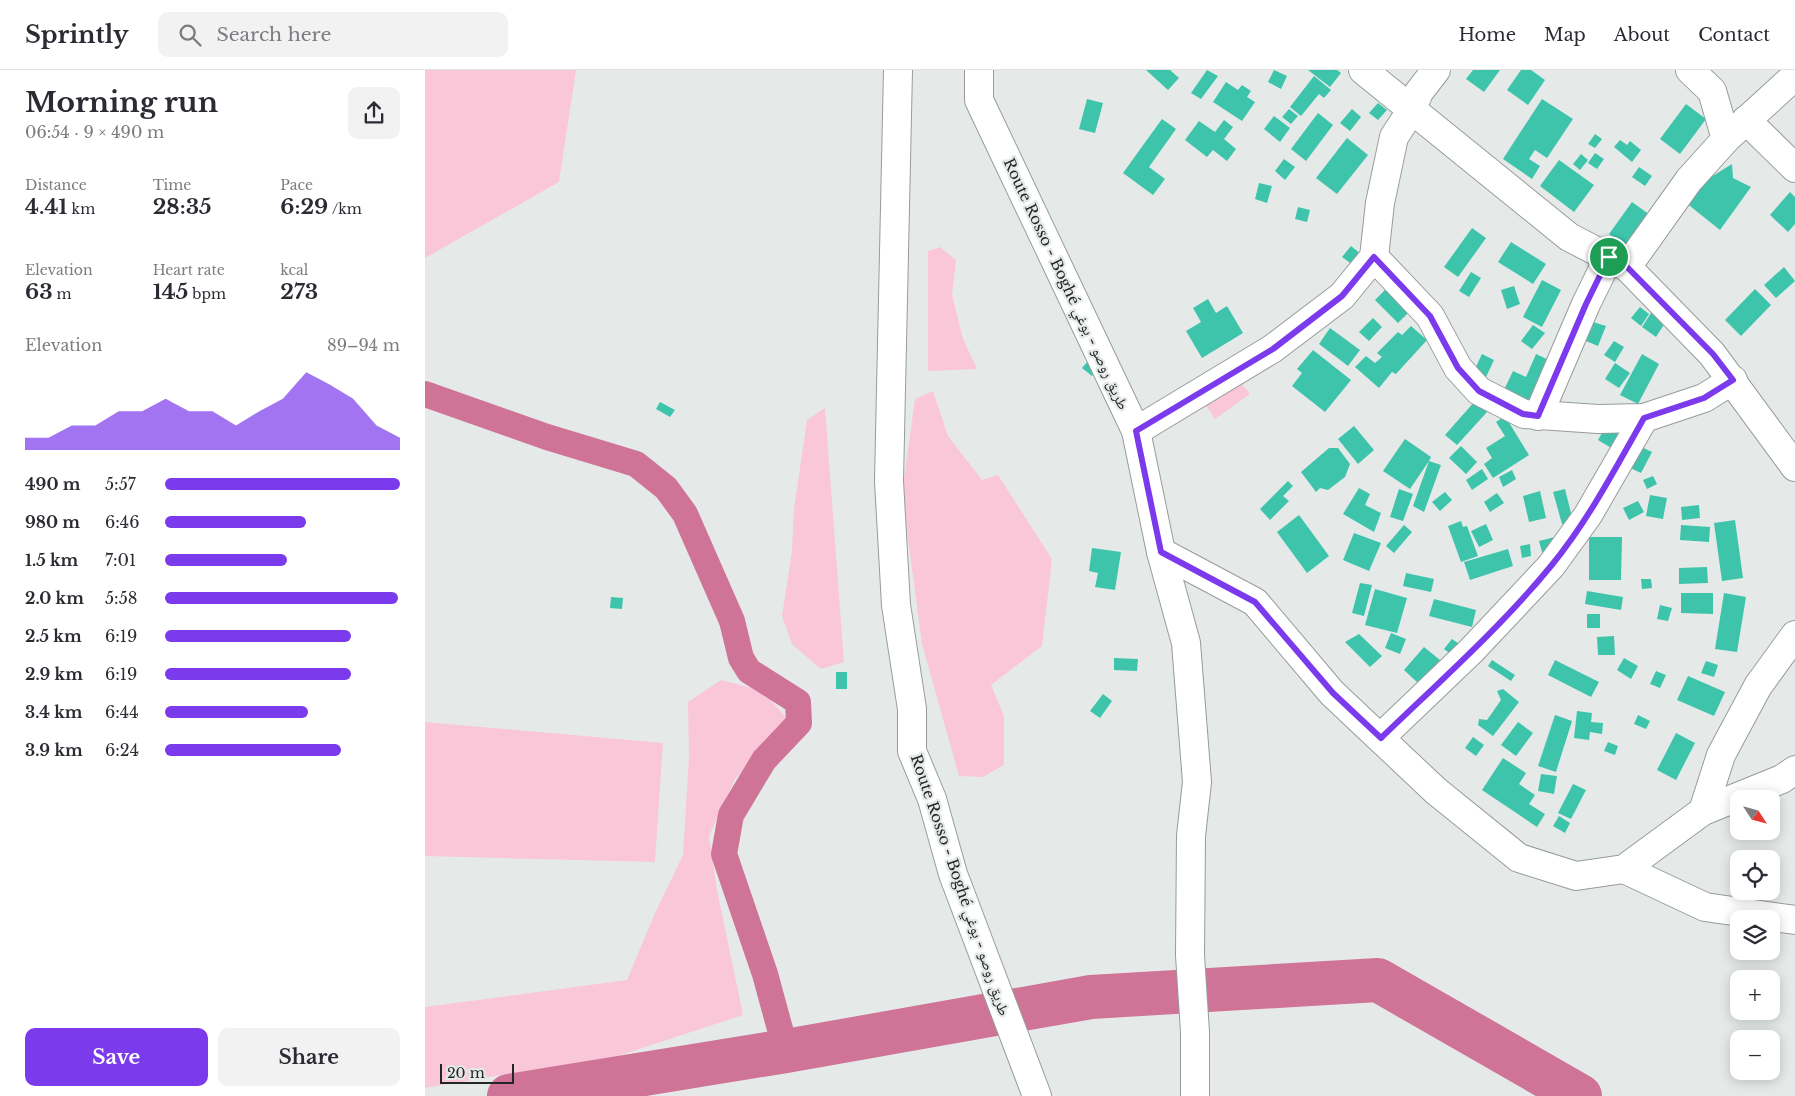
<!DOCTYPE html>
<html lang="en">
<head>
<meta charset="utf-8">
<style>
  :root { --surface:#fff; --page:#f2f2f3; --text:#2b2b33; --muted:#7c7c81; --line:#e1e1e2; --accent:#7c3aed }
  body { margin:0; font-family:"Libre Baskerville","Noto Naskh Arabic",serif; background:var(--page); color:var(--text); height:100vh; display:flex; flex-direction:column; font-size:19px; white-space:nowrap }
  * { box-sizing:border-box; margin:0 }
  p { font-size:16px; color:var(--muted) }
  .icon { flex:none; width:28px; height:28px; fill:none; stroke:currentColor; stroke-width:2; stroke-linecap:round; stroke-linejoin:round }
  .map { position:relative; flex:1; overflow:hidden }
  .sheet { display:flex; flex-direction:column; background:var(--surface); width:425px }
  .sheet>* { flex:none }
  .needle { width:32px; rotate:126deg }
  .tools { position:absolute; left:1305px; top:720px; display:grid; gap:10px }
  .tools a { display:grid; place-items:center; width:50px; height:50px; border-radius:10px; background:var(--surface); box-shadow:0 2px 12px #0003; font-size:25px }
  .scale { position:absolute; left:15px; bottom:12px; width:74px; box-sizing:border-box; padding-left:5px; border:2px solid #242625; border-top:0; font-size:14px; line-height:18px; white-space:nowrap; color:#242625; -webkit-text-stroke:4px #e5eae9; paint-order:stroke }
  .pin { position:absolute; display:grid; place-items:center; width:42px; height:42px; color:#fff; margin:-21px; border:2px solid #fff; border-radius:50%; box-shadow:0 1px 5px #0007 }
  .round { display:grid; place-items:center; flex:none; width:52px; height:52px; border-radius:10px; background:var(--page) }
  .overview { display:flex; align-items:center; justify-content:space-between; height:85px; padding:0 25px }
  h1 { font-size:28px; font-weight:700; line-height:38px }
  .figures { display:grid; grid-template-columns:repeat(3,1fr); gap:8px; height:85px; padding:5px 25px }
  .figures div { display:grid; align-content:center }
  .figures b { font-size:21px; font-weight:700 }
  .figures small { font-size:14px; font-weight:400 }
  .figures p { font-size:14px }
  .chart { height:140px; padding:10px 25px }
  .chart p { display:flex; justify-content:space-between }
  .chart svg { width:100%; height:90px; margin-top:5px; fill:var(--accent); opacity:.7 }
  .action { display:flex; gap:10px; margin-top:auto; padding:10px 25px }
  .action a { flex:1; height:58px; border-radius:10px; background:var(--accent); color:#fff; font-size:20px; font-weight:700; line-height:58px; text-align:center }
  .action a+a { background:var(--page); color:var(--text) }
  ul { padding:0 25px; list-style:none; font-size:16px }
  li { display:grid; grid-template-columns:80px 60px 1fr; align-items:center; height:38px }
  li i { height:12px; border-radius:6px; background:var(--accent) }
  header { display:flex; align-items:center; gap:30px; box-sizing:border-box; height:70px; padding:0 25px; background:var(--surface); border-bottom:1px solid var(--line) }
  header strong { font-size:24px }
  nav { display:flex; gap:28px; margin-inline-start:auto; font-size:18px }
  .search { width:350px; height:45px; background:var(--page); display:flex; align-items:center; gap:12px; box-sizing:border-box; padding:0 18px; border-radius:10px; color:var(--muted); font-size:19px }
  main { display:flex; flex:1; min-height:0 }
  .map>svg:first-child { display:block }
  .green { fill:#fac7d8 }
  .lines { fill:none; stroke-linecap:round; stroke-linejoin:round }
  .canal { stroke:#cf7497; stroke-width:26 }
  .river { stroke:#cf7497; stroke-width:44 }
  .building { fill:#3dc4ab }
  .street-casing { stroke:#979c9b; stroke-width:30 }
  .highway-casing { stroke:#979c9b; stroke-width:30 }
  .street { stroke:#fff; stroke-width:28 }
  .highway { stroke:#fff; stroke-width:28 }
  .route-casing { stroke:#fff; stroke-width:10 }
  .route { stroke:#7c3aed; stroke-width:6 }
  .labels { text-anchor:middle; stroke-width:4.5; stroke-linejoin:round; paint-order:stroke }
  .street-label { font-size:15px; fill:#242625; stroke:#e5eae9 }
</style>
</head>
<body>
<header>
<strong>Sprintly</strong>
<div class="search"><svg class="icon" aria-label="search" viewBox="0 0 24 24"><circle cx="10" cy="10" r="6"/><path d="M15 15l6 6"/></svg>Search here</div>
<nav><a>Home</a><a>Map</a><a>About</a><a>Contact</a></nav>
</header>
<main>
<section class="sheet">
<div class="overview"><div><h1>Morning run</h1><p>06:54 · 9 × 490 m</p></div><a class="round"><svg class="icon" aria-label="share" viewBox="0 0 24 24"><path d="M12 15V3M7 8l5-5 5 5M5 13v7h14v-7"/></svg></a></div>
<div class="figures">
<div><p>Distance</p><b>4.41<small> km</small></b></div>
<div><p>Time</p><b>28:35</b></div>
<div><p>Pace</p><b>6:29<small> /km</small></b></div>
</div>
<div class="figures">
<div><p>Elevation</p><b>63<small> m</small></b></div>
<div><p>Heart rate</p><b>145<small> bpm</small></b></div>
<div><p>kcal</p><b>273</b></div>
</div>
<div class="chart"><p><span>Elevation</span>89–94 m</p>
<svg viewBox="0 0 160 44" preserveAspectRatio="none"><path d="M0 44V38L10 38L20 32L30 32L40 25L50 25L60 19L70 25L80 25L90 32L100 25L110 19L120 6L130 12L140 19L150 32L160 38V44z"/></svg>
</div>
<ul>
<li><b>490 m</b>5:57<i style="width:100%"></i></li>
<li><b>980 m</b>6:46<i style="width:60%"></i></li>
<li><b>1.5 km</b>7:01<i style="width:52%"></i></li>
<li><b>2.0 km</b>5:58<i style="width:99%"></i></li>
<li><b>2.5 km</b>6:19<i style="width:79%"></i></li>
<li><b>2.9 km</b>6:19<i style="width:79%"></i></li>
<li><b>3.4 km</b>6:44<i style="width:61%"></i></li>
<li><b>3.9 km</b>6:24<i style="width:75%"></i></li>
</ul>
<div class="action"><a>Save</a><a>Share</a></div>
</section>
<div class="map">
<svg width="1370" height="1026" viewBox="0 0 1370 1026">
  <rect width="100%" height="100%" fill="#e5eae9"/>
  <g class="green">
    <path d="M0,0H151L134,112L0,188Z"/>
    <path d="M515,177L531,190L527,225L538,269L552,299L503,301V181Z"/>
    <path d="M811,306L825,324L790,349L777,330Z"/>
    <path d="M508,321L523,366L557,410L573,405L627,489L617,576L566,615L579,646V695L558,707L534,706L497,574L477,423L490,329Z"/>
    <path d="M400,338L419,592L396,599L367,574L357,546L367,481L369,439L382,350Z"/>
    <path d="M296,610L338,621L363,650L310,709L284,766L292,820L318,945L156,998L112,999L0,1018V937L202,910L230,843L258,785L264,687L263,632Z"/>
    <path d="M0,652L238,673L230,792L0,786Z"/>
  </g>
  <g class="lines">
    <path class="canal" d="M0,324L122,367L211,394L241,418L260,444L307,551L316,588L324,601L373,632L374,653L339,690L306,745L299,784L340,904L361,981"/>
    <path class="river" d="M84,1026L361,981L666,927L953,910L1155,1026"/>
  </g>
  <g class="building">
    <path d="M721,0H745L754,8L743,20Z"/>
    <path d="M782,0L793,6L776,29L766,23Z"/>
    <path d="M849,0L862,6L856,19L843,12Z"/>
    <path d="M883,0H912L916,3L905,17Z"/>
    <path d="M1048,0H1075L1059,22L1041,9Z"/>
    <path d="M1096,0H1106L1120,10L1103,35L1082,20Z"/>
    <path d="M889,6L906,20L899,28L894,24L876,46L865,37Z"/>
    <path d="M801,12L813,20L817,15L826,21L822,27L830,32L817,51L788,32Z"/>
    <path d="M662,29L678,33L670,63L654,59Z"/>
    <path d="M1117,29L1148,49L1122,88L1110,80L1104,89L1115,96L1107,109L1078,89Z"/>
    <path d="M953,33L962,40L953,50L944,43Z"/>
    <path d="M1261,34L1281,49L1255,84L1235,69Z"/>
    <path d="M864,39L873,46L866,54L857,47Z"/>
    <path d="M927,39L936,47L925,61L915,53Z"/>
    <path d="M893,43L908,55L881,91L866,79Z"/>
    <path d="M849,46L865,58L855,72L839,59Z"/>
    <path d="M737,49L751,59L724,97L740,109L728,125L698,103Z"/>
    <path d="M799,50L808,57L799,69L811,79L802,91L788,80L782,87L760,70L774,51L790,62Z"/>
    <path d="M1170,64L1177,69L1170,78L1163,74Z"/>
    <path d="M922,68L943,85L912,124L891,108Z"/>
    <path d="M1195,70L1202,75L1205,71L1216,80L1207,92L1189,77Z"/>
    <path d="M1170,83L1179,89L1172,99L1163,93Z"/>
    <path d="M1156,84L1163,90L1155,100L1148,94Z"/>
    <path d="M859,89L870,97L860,110L850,101Z"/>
    <path d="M1134,90L1169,115L1149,142L1115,116Z"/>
    <path d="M1307,94L1308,108L1326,117L1295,160L1260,132L1273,115Z"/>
    <path d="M1214,97L1227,106L1220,116L1207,107Z"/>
    <path d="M834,113L847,116L842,133L830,129Z"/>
    <path d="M1365,122L1370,127V154L1363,162L1345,145Z"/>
    <path d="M1207,132L1225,145L1202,177L1184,164Z"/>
    <path d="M873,137L885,140L882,152L870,149Z"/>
    <path d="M1047,158L1061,168L1033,207L1019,197Z"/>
    <path d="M1086,172L1121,194L1108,214L1073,192Z"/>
    <path d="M926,176L936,184L928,195L917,187Z"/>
    <path d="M1359,197L1370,211L1351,228L1339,215Z"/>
    <path d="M1046,202L1056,208L1044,227L1034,221Z"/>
    <path d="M1117,210L1136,220L1117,257L1098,247Z"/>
    <path d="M966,214L989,237L973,253L950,230Z"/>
    <path d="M1089,216L1095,234L1082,239L1076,220Z"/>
    <path d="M1330,219L1346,235L1316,266L1300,250Z"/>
    <path d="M783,229L791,243L802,236L818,263L777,288L761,261L776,252L768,238Z"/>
    <path d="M1215,237L1224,244L1216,256L1206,248Z"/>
    <path d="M1226,243L1240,253L1231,267L1217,257Z"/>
    <path d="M948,248L957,257L944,271L934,262Z"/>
    <path d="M1168,252L1181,256L1173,276L1161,271Z"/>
    <path d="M1108,255L1120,263L1107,279L1096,271Z"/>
    <path d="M986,256L1002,270L971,304L967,302L954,318L930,297L941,286L950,293L957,287L952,283L973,262L977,265Z"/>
    <path d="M905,258L935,280L923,296L894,274Z"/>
    <path d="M1189,271L1199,277L1190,292L1179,285Z"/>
    <path d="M888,280L926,310L900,342L867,316L877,303L872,299Z"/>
    <path d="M1057,284L1069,290L1061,307L1049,301Z"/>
    <path d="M1111,284L1128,292L1108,336L1078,322L1088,301L1101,307Z"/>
    <path d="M1217,284L1234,294L1213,334L1195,325Z"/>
    <path d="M663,291L673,298L667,306L657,298Z"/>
    <path d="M1190,293L1205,303L1194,318L1180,309Z"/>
    <path d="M1050,331L1062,342L1032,375L1020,365Z"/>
    <path d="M235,332L250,340L245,347L231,339Z"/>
    <path d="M1080,346L1104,385L1068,408L1059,394L1067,388L1061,378L1080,366L1071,352Z"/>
    <path d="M1182,354L1202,365L1193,382L1173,370Z"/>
    <path d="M929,356L949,380L933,394L913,369Z"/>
    <path d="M980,369L1006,387L1004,391L1016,395L999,442L988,436L1004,391L985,419L958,401Z"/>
    <path d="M1212,375L1227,382L1216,403L1201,396Z"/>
    <path d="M1036,376L1052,392L1041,404L1024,388Z"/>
    <path d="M904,378H913L925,394L920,407L903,420L895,418L891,422L876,402Z"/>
    <path d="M1057,399L1063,409L1047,420L1041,410Z"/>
    <path d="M1087,400L1091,409L1078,417L1074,407Z"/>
    <path d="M1228,406L1232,414L1222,419L1218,410Z"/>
    <path d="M863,411L868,416L858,426L864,431L845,450L835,439Z"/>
    <path d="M934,418L945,424L940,435L956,443L949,462L918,444Z"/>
    <path d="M974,419L988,424L978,451L965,447Z"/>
    <path d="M1140,419L1148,451L1137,454L1128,422Z"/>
    <path d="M1115,421L1121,448L1104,452L1098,426Z"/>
    <path d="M1020,422L1027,430L1015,441L1007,432Z"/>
    <path d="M1072,423L1079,433L1065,442L1059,432Z"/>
    <path d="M1225,425L1242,428L1238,449L1221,446Z"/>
    <path d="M1213,431L1219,442L1204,450L1198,438Z"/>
    <path d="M1274,435L1275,448L1257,450L1256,437Z"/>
    <path d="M874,445L904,486L882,503L852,462Z"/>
    <path d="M1310,450L1318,508L1297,511L1289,453Z"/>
    <path d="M1036,451L1038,457L1042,456L1053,486L1036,492L1023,456Z"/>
    <path d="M1061,454L1068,470L1054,477L1046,461Z"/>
    <path d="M979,455L987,462L969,483L961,476Z"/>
    <path d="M1256,455L1285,457L1284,472L1255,470Z"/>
    <path d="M929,463L956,473L944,501L918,490Z"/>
    <path d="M1130,467L1133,478L1117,482L1114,471Z"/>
    <path d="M1164,467H1197L1196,510H1164Z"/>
    <path d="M1105,474L1106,486L1097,488L1095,476Z"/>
    <path d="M667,478L696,482L690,520L670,517L673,503L664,501Z"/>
    <path d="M1083,479L1088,496L1045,510L1039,492Z"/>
    <path d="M1282,497L1283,513L1254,514V498Z"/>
    <path d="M981,503L1009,509L1006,522L978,516Z"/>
    <path d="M1216,509H1226L1227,518L1217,519Z"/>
    <path d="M935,513L947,515L939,546L927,543Z"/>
    <path d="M950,519L982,528L972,563L940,555Z"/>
    <path d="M1162,521L1198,527L1196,540L1160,534Z"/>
    <path d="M1256,523H1288V544L1256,543Z"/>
    <path d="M1299,523L1321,527L1312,582L1290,579Z"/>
    <path d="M186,527L198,528L197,539L185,538Z"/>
    <path d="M1009,529L1051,540L1047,557L1004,546Z"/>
    <path d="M1235,535L1247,538L1243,551L1232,549Z"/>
    <rect x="1162" y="544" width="13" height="14"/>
    <path d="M966,563L981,569L975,584L960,578Z"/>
    <path d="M934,564L957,586L945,597L920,572Z"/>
    <path d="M1189,566L1190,585H1173L1172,567Z"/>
    <path d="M1027,569L1036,575L1028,586L1019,579Z"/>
    <path d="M999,577L1015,590L994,614L979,600Z"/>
    <path d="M689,588L713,589L712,601L689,600Z"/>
    <path d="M1199,588L1213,596L1206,609L1192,600Z"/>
    <path d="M1067,590L1090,605L1086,611L1063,596Z"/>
    <path d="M1130,590L1174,612L1166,627L1123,605Z"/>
    <path d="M1281,591L1293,595L1289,607L1276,603Z"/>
    <path d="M1231,601L1241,605L1235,618L1225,614Z"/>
    <rect x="411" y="602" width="11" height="17"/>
    <path d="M1263,606L1300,622L1289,646L1252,630Z"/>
    <path d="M1078,619L1094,632L1068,666L1053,655L1054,649L1062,650L1076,630L1072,621Z"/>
    <path d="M678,624L687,631L675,648L665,641Z"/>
    <path d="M1152,641L1167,643L1166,652L1178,653L1177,664L1165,662L1164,670L1149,668Z"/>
    <path d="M1130,645L1147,651L1131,702L1113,696Z"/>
    <path d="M1213,645L1225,651L1221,659L1209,654Z"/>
    <path d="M1093,652L1108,663L1091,686L1076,675Z"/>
    <path d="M1251,663L1270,673L1251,710L1232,700Z"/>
    <path d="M1048,667L1059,675L1051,686L1040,678Z"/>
    <path d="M1183,672L1193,676L1190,685L1179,681Z"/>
    <path d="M1078,688L1101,703L1094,714L1110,725L1104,734L1120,744L1112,757L1057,720Z"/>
    <path d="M1116,704L1132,706L1129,724L1113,721Z"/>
    <path d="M1148,714L1161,720L1146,749L1133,743Z"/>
    <path d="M1134,746L1145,753L1140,763L1128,756Z"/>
  </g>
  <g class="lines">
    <g class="street-casing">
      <g id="street">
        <path d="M554,0V30L711,361L736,482L761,573L772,712L766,766L765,885L770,962V1026"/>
        <path d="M938,0L1144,167L1202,197"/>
        <path d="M1265,0L1287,21L1301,69L1264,110L1202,197L1287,284L1370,397"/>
        <path d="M1321,50L1370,98"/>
        <path d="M1301,69L1370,6"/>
        <path d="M949,187L1005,246L1033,298L1054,321L1099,344L1173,349L1219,348L1279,328L1308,310"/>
        <path d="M1113,346L1161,234L1184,187"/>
        <path d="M711,361L847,279L917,226L949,187L955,133L969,67L986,41L994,22L1011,0"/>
        <path d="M736,482L830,532L907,623L1011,721L1094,788L1151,806L1199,799L1278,741L1357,709L1370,700"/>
        <path d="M955,668L1046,581L1126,496L1163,445L1219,348"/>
        <path d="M1278,741L1296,685L1333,616L1370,565"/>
        <path d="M1199,799L1280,837L1370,850"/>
      </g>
    </g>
    <g class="highway-casing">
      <path id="highway" d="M473,0L464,411L471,535L487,639V681L507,729L528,804L612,1026"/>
    </g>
    <use href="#street" class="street"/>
    <use href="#highway" class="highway"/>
  </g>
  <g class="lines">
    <g class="route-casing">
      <path id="route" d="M949,187L1005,246L1033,298L1054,321L1098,344L1113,346L1161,234L1184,187L1202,197L1288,284L1308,310L1279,328L1219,348C1190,399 1163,451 1126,496C1075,558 1013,613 956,668L908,623L830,532L736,482L711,361L848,279L917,226Z"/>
    </g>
    <use href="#route" class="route"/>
  </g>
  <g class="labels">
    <g class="street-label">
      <text transform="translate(641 214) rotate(65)" y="5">Route Rosso - Boghé طريق روصو - بوغي</text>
      <text transform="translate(535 815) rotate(71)" y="5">Route Rosso - Boghé طريق روصو - بوغي</text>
    </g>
  </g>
</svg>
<div class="tools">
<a><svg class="needle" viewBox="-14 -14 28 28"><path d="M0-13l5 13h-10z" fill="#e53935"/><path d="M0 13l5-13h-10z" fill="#7c7c81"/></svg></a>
<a><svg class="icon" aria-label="locate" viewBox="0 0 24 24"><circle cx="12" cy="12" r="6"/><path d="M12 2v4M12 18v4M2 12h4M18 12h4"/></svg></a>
<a><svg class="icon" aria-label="layers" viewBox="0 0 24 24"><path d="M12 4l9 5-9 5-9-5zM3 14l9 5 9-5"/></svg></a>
<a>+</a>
<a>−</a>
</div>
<div class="scale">20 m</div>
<div class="pin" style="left:1184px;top:187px;background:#1e9e55"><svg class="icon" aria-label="arrive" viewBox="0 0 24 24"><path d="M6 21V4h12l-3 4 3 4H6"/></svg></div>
</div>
</main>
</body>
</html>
